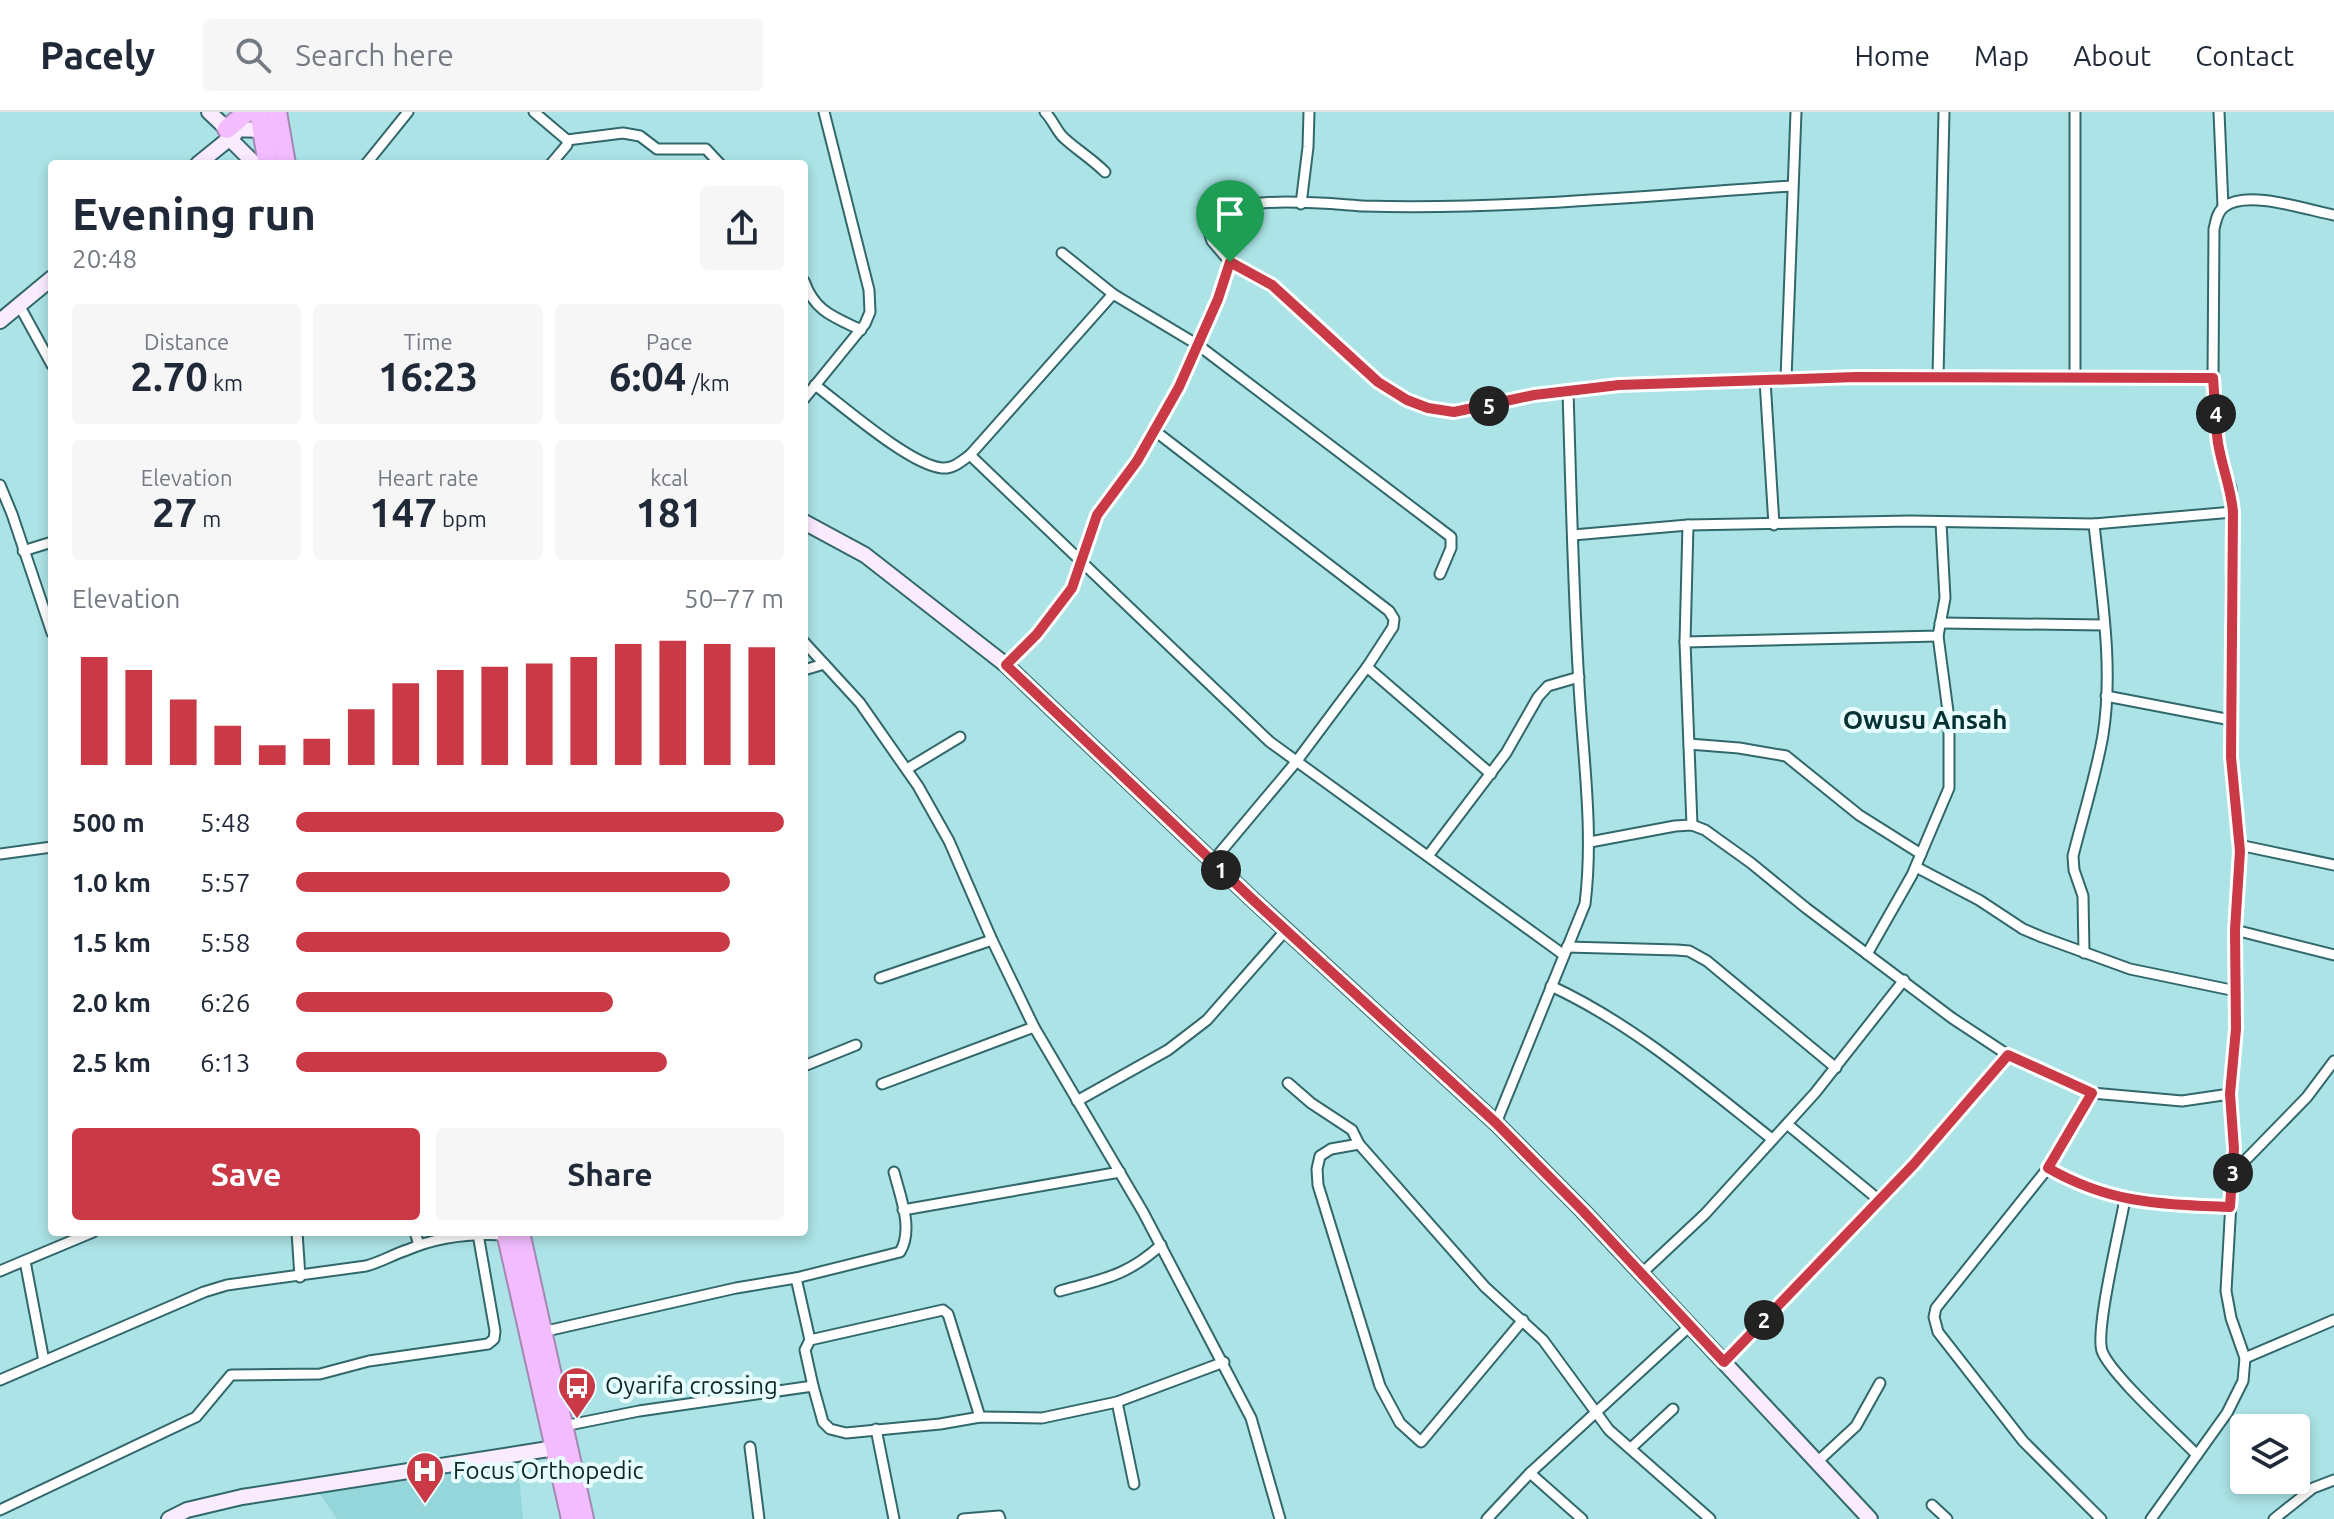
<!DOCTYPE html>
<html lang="en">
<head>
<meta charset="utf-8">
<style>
  :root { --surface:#fff; --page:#f6f6f7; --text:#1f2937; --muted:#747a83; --line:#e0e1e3; --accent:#c93946 }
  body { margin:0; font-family:Ubuntu,sans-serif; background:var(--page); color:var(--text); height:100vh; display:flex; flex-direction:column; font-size:30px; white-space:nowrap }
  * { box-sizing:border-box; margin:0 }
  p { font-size:26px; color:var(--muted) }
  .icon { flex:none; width:44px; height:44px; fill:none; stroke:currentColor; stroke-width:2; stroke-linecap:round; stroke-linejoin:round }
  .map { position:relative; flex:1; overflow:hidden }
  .side { position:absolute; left:48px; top:48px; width:760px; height:1076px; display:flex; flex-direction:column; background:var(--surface); border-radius:8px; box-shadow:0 4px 12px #0003 }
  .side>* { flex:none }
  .fabs { position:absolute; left:2230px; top:1302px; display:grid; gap:16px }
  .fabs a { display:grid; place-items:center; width:80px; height:80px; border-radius:8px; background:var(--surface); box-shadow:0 4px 12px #0003; font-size:40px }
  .pin { position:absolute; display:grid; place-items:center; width:68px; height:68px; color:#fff; margin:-82px -34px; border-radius:50% 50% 50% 0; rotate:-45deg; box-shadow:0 0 8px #0007 }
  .pin .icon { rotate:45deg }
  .km { position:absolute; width:40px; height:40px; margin:-20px; border-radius:50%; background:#222; color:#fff; font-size:22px; line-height:40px; text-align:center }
  .round { display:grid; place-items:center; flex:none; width:84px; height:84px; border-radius:8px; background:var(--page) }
  .headline { display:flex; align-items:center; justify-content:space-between; height:136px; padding:0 24px }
  h1 { font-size:44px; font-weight:600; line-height:60px }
  .metrics { display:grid; grid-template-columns:repeat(3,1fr); gap:12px; height:136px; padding:8px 24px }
  .metrics div { display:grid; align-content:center; border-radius:8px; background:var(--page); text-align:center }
  .metrics b { font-size:40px; font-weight:600 }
  .metrics small { font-size:22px; font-weight:400 }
  .metrics p { font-size:22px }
  .chart { height:224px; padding:16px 24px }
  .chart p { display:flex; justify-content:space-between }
  .chart svg { width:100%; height:144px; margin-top:8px; stroke:var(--accent); stroke-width:6 }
  .cta { display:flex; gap:16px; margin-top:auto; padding:16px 24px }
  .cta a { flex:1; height:92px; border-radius:8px; background:var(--accent); color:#fff; font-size:32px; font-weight:600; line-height:92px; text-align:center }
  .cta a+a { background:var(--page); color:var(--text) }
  ul { padding:0 24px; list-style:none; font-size:26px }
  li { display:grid; grid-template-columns:128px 96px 1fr; align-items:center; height:60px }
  li i { height:20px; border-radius:10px; background:var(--accent) }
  header { display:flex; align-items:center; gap:48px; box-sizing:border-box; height:112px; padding:0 40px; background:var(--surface); border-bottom:2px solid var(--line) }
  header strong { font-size:38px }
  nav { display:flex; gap:44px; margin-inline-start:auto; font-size:28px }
  .search { width:560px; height:72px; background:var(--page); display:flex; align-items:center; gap:20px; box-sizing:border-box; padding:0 28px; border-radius:8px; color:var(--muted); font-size:30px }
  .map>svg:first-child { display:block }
  .built { fill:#94d6da }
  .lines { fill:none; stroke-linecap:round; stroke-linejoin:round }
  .street-casing { stroke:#32686b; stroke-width:13 }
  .secondary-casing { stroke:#32686b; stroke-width:18 }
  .highway-casing { stroke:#a388b3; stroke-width:22 }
  .street { stroke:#fff; stroke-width:9 }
  .secondary { stroke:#fbebff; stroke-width:14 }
  .highway { stroke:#f2bcfe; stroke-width:18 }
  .route-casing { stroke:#fff; stroke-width:16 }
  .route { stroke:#c93946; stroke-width:10 }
  .labels { text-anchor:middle; stroke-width:8; stroke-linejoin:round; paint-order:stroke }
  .poi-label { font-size:24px; fill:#102728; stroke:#e7fdfe; text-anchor:start }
  .neighbourhood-label { font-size:26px; font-weight:bold; fill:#043133; stroke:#e7fdfe }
</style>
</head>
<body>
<header>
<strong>Pacely</strong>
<div class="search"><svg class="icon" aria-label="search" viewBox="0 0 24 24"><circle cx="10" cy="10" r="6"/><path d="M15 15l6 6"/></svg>Search here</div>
<nav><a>Home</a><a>Map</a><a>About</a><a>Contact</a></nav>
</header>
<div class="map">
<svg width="2334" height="1407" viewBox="0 0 2334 1407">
  <rect width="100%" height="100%" fill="#abe3e6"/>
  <path class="built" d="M503,1352L519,1365L523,1407H337L318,1379Z"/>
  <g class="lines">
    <g class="street-casing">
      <g id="street">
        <path d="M534,0L567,28V33L551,52"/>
        <path d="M1045,0C1053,8 1057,20 1064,26C1077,38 1092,47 1105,60"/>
        <path d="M2219,0L2223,95"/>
        <path d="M567,28L623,21L640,24L657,37H706L720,52"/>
        <path d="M366,52L408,0"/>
        <path d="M1791,74C1649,83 1507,98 1364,94C1329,92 1227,80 1206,111L1212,129L1230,150L1272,173L1378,270L1407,288L1428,296L1454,300L1534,283L1619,273L1856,265L2213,266"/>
        <path d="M1301,92L1308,35L1309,0"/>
        <path d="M1062,141L1113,182"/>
        <path d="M804,169C815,200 834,205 861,218"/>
        <path d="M19,193L52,253"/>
        <path d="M2075,264V0"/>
        <path d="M1938,265L1944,0"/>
        <path d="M1786,267L1796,0"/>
        <path d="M1765,268L1774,413"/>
        <path d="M815,273C843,294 910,353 942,356C953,357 962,349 970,343L1113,182L1198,233L1451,425V436L1440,462"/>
        <path d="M804,287L865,212L870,200L869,178L824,0"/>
        <path d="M1155,319L1389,499L1394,507L1393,515L1367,555L1296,650L1213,749"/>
        <path d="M970,343L1270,630L1564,843"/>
        <path d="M0,373L12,402L52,521"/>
        <path d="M1688,413L1685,530L1692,713"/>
        <path d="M1573,423L1688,413L1910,409L2094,412L2233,400"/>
        <path d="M23,439L52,430"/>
        <path d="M1940,511L2104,513"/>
        <path d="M804,530L860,591L918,674L949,729L992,828L1034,915L1143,1100L1251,1306L1280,1407"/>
        <path d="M1685,530L1938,524L1945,486L1941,411"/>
        <path d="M1006,553L1037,522L1072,476L1097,403L1137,349L1179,275L1218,187L1230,150"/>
        <path d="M1367,555L1491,662"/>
        <path d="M804,558L824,552"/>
        <path d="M2106,584L2231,608"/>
        <path d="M1689,632L1739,636L1786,644L1859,703L1921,742"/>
        <path d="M907,657L960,625"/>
        <path d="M1590,730L1675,714L1692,713L1705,718L1751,751L1806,796L1952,906L2008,943L2092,981L2182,989L2230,982"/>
        <path d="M2239,733L2334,753"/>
        <path d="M0,742L52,735"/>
        <path d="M1428,744L1506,641L1538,585L1548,574L1579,565"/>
        <path d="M1916,755L1979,788L2023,817L2042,825L2130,857L2236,879"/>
        <path d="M2235,818L2334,843"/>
        <path d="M1567,835L1677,838L1689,839L1707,849L1836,956"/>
        <path d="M2084,841L2083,784L2074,758L2073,744C2083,704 2096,663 2103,623C2114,554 2101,481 2094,412"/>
        <path d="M1867,842L1912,763L1949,676V607L1938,524"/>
        <path d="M880,866L992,828"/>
        <path d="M1551,874C1633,912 1702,972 1772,1027"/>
        <path d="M804,954L856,933"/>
        <path d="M1288,971L1311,991L1352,1018L1359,1032L1485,1175L1543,1228L1609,1318L1710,1407"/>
        <path d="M882,972L1034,915"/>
        <path d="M2092,981L2048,1056L1936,1196L1934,1205L1938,1220L2023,1329L2101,1407"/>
        <path d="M1077,989L1168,938L1207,908L1286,818"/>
        <path d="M1496,1011L1585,792C1594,719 1583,646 1579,573C1573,475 1571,377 1568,279"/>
        <path d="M1787,1012L1879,1088"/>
        <path d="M1359,1032L1331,1037L1320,1044L1317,1057L1318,1073L1380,1274L1400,1311L1421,1330L1523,1208"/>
        <path d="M2048,1056C2111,1092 2159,1092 2230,1095"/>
        <path d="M2233,1061L2307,985L2334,949"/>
        <path d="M2125,1087C2120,1116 2095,1218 2102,1239C2111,1263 2176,1321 2197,1343"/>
        <path d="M903,1098L1120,1060"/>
        <path d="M297,1120L300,1165"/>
        <path d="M415,1120L419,1133"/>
        <path d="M25,1149L44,1249"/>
        <path d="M0,1159L93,1120"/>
        <path d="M1642,1161L1705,1102L1815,981L1904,868"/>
        <path d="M796,1166L900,1140C914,1117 900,1084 894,1060"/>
        <path d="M1060,1179C1103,1167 1127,1164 1161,1133"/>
        <path d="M542,1220L736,1176L796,1166L810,1228"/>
        <path d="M2245,1246L2334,1208"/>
        <path d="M1724,1250L1914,1052L2008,943"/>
        <path d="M0,1268L204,1180L227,1173L366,1154C381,1150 392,1143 407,1138C439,1124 472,1121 506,1123"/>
        <path d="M813,1274L805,1238L810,1228L943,1198L948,1202L980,1305"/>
        <path d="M1117,1290L1134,1372"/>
        <path d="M564,1314L639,1299L813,1274L823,1310L830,1317L846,1321L940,1312L980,1305L1042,1306L1117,1290L1224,1250"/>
        <path d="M876,1317L894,1407"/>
        <path d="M750,1335L759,1407"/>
        <path d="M1631,1336L1673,1297"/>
        <path d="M1816,1351L1856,1314L1880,1271"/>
        <path d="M1530,1361L1582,1407"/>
        <path d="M1932,1393L1947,1407"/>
        <path d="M0,1398L196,1305L231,1263L320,1262L369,1249L488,1232L494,1227L495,1219L478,1122"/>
        <path d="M963,1407L999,1404L1000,1407"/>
        <path d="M1487,1407L1530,1361L1691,1213"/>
        <path d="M2151,1407L2227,1301L2243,1269L2245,1246L2231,1206L2226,1179L2234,1037L2230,982L2236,917L2235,818L2240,739L2231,645V475L2233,400L2231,376L2223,353L2218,327L2213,266L2214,117C2216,109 2217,100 2224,95C2247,77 2307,98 2334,103"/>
        <path d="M2274,1407L2313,1376L2334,1368"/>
      </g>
    </g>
    <g class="secondary-casing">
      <g id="secondary">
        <path d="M209,0L227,17L230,27L255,52"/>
        <path d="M227,17L262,18L269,22"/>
        <path d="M198,52L235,22"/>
        <path d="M0,209L52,166"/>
        <path d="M804,410L865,443L1006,553L1252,787L1496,1011L1583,1099L1870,1407"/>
        <path d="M169,1407L187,1398L242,1385L555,1336"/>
      </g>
    </g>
    <g class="highway-casing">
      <g id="highway">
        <path d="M259,0L268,52"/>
        <path d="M277,0L286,52"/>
        <path d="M227,17L247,0"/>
        <path d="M506,1120L571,1407"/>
        <path d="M520,1120L584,1407"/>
      </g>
    </g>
    <use href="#street" class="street"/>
    <use href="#secondary" class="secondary"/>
    <use href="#highway" class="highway"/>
  </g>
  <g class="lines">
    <g class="route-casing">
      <path id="route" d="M1230,150L1272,173L1378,270L1407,288L1428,296L1454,300L1534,283L1619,273L1856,265L2213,266C2215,288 2215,310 2218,331C2222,355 2231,376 2233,400L2231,645L2240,739L2235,818L2236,917L2230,982L2234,1037L2230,1095C2159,1092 2111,1092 2048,1056L2092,981L2008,943L1914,1052L1724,1250L1583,1099L1496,1011L1252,787L1006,553L1037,522L1072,476L1097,403L1137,349L1179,275L1218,187Z"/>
    </g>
    <use href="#route" class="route"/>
  </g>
  <defs>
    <g id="bus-pin" transform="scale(2)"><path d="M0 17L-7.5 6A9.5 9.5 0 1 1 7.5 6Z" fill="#c93946" stroke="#e7fdfe"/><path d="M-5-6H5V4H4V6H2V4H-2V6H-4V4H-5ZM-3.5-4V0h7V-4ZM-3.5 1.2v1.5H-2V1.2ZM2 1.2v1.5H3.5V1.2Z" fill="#fff"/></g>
    <g id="hospital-pin" transform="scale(2)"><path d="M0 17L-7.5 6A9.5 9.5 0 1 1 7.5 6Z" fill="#c93946" stroke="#e7fdfe"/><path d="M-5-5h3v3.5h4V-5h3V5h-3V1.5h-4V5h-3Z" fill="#fff"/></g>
  </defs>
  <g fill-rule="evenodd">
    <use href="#bus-pin" x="577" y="1274"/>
    <use href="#hospital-pin" x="425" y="1359"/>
  </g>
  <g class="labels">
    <g class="poi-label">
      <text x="605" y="1282">Oyarifa crossing</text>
      <text x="453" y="1367">Focus Orthopedic</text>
    </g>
    <g class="neighbourhood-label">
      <text x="1925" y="617">Owusu Ansah</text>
    </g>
  </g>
</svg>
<div class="fabs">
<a><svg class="icon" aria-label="layers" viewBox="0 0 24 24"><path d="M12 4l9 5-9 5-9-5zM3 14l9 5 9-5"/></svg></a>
</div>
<div class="pin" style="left:1230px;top:150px;background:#1e9e55"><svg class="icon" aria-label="arrive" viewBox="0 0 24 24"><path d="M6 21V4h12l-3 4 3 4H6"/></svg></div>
<b class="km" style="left:1221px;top:758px">1</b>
<b class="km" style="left:1764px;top:1208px">2</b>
<b class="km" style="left:2233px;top:1061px">3</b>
<b class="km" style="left:2216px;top:302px">4</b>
<b class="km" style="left:1489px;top:294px">5</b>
<section class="side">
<div class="headline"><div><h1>Evening run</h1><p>20:48</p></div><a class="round"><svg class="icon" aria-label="share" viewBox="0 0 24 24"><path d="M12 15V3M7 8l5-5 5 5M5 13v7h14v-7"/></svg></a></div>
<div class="metrics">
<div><p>Distance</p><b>2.70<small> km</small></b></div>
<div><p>Time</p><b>16:23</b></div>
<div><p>Pace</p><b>6:04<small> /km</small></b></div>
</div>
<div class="metrics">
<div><p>Elevation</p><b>27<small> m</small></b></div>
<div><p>Heart rate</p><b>147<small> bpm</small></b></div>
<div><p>kcal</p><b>181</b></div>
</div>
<div class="chart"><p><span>Elevation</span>50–77 m</p>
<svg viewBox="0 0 160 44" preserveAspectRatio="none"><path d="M5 44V11M15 44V15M25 44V24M35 44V32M45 44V38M55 44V36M65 44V27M75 44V19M85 44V15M95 44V14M105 44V13M115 44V11M125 44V7M135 44V6M145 44V7M155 44V8"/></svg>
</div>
<ul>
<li><b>500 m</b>5:48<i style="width:100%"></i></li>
<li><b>1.0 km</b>5:57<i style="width:89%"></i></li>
<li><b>1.5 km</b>5:58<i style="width:89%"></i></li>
<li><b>2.0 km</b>6:26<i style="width:65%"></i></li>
<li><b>2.5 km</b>6:13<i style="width:76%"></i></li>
</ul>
<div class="cta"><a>Save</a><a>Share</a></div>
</section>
</div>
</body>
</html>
